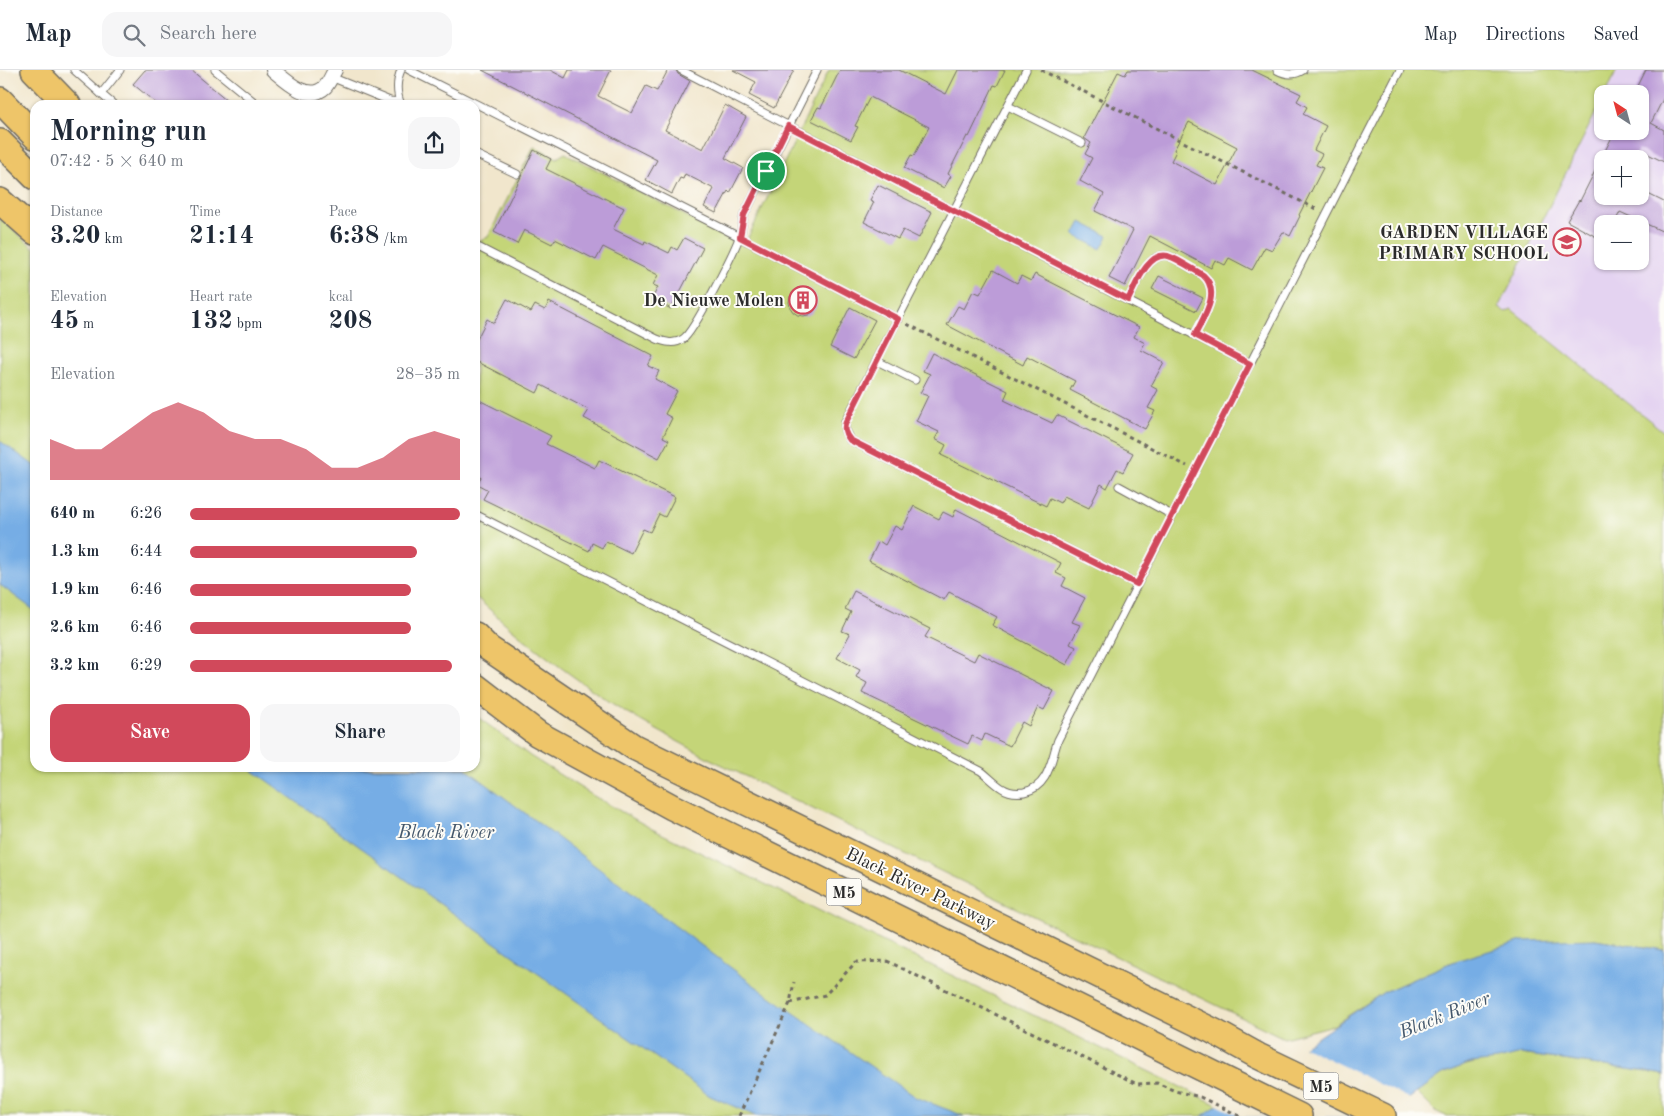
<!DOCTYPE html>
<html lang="en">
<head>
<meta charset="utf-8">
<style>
  :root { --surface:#fff; --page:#f6f6f7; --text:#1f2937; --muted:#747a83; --line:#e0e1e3; --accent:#d1495b }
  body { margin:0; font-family:"Old Standard TT",serif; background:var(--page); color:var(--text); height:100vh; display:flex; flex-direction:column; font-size:19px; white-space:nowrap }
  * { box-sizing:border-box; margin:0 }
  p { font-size:16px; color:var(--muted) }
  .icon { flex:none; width:28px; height:28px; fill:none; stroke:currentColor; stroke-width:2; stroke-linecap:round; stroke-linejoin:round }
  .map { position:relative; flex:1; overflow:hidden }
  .details { position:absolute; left:30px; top:30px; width:450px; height:672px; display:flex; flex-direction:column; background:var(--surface); border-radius:15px; box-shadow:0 1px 4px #0004 }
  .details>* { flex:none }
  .needle { width:32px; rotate:324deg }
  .tools { position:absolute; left:1594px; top:15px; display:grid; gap:10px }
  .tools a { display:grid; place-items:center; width:55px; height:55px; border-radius:10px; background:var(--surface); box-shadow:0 1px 4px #0004; font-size:25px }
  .pin { position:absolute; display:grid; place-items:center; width:42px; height:42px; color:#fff; margin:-21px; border:2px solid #fff; border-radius:50%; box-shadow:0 1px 5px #0007 }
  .round { display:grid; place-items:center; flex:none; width:52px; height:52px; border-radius:15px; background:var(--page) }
  .summary { display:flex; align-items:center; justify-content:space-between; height:85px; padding:0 20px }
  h1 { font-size:28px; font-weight:600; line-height:38px }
  .metrics { display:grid; grid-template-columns:repeat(3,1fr); gap:8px; height:85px; padding:5px 20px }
  .metrics div { display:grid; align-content:center }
  .metrics b { font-size:25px; font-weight:600 }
  .metrics small { font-size:14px; font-weight:400 }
  .metrics p { font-size:14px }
  .chart { height:140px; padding:10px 20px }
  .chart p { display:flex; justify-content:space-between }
  .chart svg { width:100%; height:90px; margin-top:5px; fill:var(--accent); opacity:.7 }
  .cta { display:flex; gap:10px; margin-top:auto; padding:10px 20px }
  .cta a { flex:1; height:58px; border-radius:15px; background:var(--accent); color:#fff; font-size:20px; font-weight:600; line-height:58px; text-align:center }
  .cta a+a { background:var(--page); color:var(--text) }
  ul { padding:0 20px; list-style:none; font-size:16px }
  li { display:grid; grid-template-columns:80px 60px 1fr; align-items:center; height:38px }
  li i { height:12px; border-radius:6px; background:var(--accent) }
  header { display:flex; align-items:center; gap:30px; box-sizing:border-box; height:70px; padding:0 25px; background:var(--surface); border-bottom:1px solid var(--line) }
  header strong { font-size:24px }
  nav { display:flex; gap:28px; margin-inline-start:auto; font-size:18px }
  .search { width:350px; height:45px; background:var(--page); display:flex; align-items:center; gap:12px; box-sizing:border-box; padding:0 18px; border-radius:15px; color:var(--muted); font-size:19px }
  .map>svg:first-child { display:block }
  .built { fill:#e4d3f1; fill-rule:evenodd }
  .green { fill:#c4d578; stroke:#788052 }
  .water { fill:#76ade5; stroke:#506c88 }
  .pier { fill:#f1e6cc }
  .building { fill:#bc9cd8; fill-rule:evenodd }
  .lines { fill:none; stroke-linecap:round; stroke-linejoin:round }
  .lane-casing { stroke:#706c63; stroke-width:9 }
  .street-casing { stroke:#706c63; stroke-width:16 }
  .highway-casing { stroke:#706c63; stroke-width:28 }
  .path { stroke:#706c63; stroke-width:3; stroke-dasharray:4 4; stroke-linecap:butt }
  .lane { stroke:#fff; stroke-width:7 }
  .street { stroke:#fff; stroke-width:14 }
  .highway { stroke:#eec569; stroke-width:25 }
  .route-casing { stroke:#fff; stroke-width:10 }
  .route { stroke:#d1495b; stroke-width:6 }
  .labels { text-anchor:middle; stroke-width:4; stroke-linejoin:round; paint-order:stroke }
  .shield { fill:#fdfcf7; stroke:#6a6a68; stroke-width:1 }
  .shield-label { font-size:16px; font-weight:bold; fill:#2b2b2b }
  .poi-label { font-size:18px; font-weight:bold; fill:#2b2b2b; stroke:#fdfcf7; text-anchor:end }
  .street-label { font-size:18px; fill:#2b2b2b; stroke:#fdfcf7 }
  .water-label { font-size:19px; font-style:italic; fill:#45586c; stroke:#fdfcf7 }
</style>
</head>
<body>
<header>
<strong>Map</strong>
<div class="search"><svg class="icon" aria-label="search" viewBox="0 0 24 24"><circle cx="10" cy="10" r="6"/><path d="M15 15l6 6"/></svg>Search here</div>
<nav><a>Map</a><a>Directions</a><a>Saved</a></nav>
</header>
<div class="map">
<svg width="1664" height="1046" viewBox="0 0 1664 1046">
  <rect width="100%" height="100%" fill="#fdfcf7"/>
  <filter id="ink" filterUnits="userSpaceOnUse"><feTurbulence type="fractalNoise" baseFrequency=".02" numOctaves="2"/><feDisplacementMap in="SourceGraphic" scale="10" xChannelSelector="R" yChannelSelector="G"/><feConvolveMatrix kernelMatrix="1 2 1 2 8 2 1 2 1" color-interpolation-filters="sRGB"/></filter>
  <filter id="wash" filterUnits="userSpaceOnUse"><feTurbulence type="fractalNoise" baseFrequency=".0096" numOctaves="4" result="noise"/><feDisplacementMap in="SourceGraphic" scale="20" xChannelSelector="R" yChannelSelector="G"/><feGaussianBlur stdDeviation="1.12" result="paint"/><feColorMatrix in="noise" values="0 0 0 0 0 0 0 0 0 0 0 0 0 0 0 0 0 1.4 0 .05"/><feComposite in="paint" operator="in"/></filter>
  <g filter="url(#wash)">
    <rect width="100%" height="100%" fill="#f1e6cc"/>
    <path class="built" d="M1618,0H1664V362L1512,239L1506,243L1499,238L1602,30V61H1640V24H1606ZM1602,89H1640V126H1602ZM1602,154H1640V191H1602Z"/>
    <g class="green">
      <path d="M829,0H1617L1606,24H1602V30L1499,238L1506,242L1511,239L1664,362V880L1595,869L1452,892L1384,922L1334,955L1284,968L710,689C674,669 636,650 601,626C557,596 514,563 475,526V173L488,167L534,76L557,88L565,83L744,176Z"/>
      <path d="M0,148L35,179V698H475V645L530,686L592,725L652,759L1240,1046H0Z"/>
      <path d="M1521,984L1648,1002L1664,1005V1046H1446L1435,1041L1417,1023C1426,1017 1435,1007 1445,1003C1469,991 1496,990 1521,984Z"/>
    </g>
    <g class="water">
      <path d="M1081,152L1108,166L1101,179L1074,165Z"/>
      <path d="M0,371L35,396V541L0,515Z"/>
      <path d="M249,698H465L754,915L915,1027L964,1046H756L710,1026Z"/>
      <path d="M1595,869L1664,880V1005L1648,1002L1521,984L1498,990L1471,993L1444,1003L1385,1046H1202L1384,922L1452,892L1522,871Z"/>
    </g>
    <path class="pier" d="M1300,975L1412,1030L1389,1046H1240L1215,1034Z"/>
    <g id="blocks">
      <g class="building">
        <path d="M145,0H191L233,35H158L133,14Z"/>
        <path d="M482,0H550L565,8L569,0H611L598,26L632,43L646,16L657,21L668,0H676L678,4L690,11L665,60L703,79L725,35L746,47L725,88L743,98L730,123L728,121L716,143L704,137L714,119L685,104L683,109L680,108L672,124L646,110L657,90Z"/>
        <path d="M733,0H794L774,38L749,25L756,12Z"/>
        <path d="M840,0H899L946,24L958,0H1005L997,16L994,15L969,67L967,66L948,104L951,106L944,118L904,98L911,85L914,86L929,57L870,27L855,56L858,57L851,70L811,50L818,37L821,38Z"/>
        <path d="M1128,0H1252L1301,24L1297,31L1307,37L1303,44L1326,56L1314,80L1322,84L1316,95L1323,98L1299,145L1300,146L1290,166L1283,162L1272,180L1265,177L1252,200L1229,188L1225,195L1215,190L1211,198L1150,166L1125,216L1109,208L1133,160L1095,141L1104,124L1080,111L1092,88L1085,84L1091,73L1084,68L1118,2L1125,5ZM1189,52L1237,77L1217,115L1171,91L1176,81L1174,80Z"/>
        <path d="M1646,0H1664V27L1651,53L1664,60V92L1638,79L1633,89H1602V126H1640V120L1664,132V162L1620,142L1614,154H1602V170L1567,151L1579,130L1580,131L1612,67L1615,66L1617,61H1640V24H1634Z"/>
        <path d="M534,80L551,89L546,99L624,138L613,159L644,174L645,171L669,183L672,177L677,180L684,168L703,178L671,239L652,229L658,217L653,215L658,205L603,177L596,190L555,169L552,174L524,160L517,174L494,162Z"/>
        <path d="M878,115L932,142L919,168L903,160L898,169L864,152L874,132L870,130Z"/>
        <path d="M993,200L1017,213L1021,206L1031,211L1035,204L1139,257L1134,267L1145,273L1141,280L1164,292L1151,316L1158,320L1148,338L1155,341L1145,359L1070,320L1075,311L1027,286L1023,295L947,255L958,236L964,239L973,221L980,224Z"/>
        <path d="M1159,206L1203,228L1196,241L1152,219Z"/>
        <circle cx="803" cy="232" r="14"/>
        <path d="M507,229L531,242L535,235L545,240L549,232L653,286L648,296L659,301L655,309L677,321L665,344L672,348L663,367L669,370L659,388L584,348L589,340L541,315L537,323L475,291V273L487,249L494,253Z"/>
        <path d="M850,237L875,250L854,289L830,277Z"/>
        <path d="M932,283L1008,321L1004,330L1052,353L1057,345L1133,383L1123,402L1117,399L1107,418L1101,414L1089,438L1064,426L1060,433L1050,428L1046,436L941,385L946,375L935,369L939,362L916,351L928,326L920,323L930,304L923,301Z"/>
        <path d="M475,328L551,366L546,374L595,398L599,390L675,427L665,447L659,444L650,462L643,459L631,483L606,471L602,478L592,473L589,481L483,429L488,420L477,414L481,407L475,404Z"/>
        <path d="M914,436L939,449L943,442L953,447L956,439L1061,493L1056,503L1066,508L1062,516L1085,528L1072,552L1080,555L1070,574L1076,577L1067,595L992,555L997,547L949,522L944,530L869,491L879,471L885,475L895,456L902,460Z"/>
        <path d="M854,521L930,559L925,567L974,591L978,583L1054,621L1044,640L1038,637L1029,656L1022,652L1010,676L985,664L982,671L972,666L968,674L862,623L867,613L856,607L860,600L837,588L850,564L842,561L851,542L845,539Z"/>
      </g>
    </g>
  </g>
  <g filter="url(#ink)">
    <use href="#blocks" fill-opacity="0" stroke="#706c63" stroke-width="1"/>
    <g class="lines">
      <g class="lane-casing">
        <g id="lane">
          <path d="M74,0L101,24"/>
          <path d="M215,0L258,35"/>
          <path d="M409,0L722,158L898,249"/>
          <path d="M681,0L1250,294"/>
          <path d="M1026,0L845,352V361L850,370L1137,514"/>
          <path d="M1277,0C1286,5 1294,6 1303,0"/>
          <path d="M331,7L390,31L400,32"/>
          <path d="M114,35L101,24L120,0"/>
          <path d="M401,35C396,22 396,12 401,0"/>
          <path d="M1008,36L1082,73"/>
          <path d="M475,84L517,104"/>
          <path d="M475,177L480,178L657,269C665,272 674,275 683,269C694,262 733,184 739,168C742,161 742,152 744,145L817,0"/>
          <path d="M1128,230C1135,217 1148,181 1168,186C1178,189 1193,200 1203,205C1222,222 1203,248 1195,265"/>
          <path d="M877,291L915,310"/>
          <path d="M1119,416L1172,445"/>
          <path d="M475,444L981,701C988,706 994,713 1002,718C1008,722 1017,723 1024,722C1049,717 1051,690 1058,670L1400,0"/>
        </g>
      </g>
      <g class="street-casing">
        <path id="street" d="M273,0C286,11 308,33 325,17C329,13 332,5 335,0"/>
      </g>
      <g class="highway-casing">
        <g id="highway">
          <path d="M34,0L68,35"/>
          <path d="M0,30L35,66"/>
          <path d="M0,72L35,107"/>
          <path d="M0,131L35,162"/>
          <path d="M475,565L488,578L634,677L1213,961L1258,986L1383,1046"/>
          <path d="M475,616L538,664L672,737L1299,1046"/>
        </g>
      </g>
      <g class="path">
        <path d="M1041,0L1318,140"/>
        <path d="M907,254L1187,396"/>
        <path d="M790,933L825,925L856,892L887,891L1137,1014L1157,1013L1175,1021L1200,1027L1240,1046"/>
        <path d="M739,1046L790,933L794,912"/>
      </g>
      <use href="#lane" class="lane"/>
      <use href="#street" class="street"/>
      <use href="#highway" class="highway"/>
    </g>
  </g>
  <g class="lines" filter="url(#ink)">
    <g class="route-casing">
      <path id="route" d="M788,56L1128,230C1135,217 1148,181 1168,186C1178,189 1194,200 1203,205C1222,222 1203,248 1195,265L1250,294L1137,514L850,370C845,364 843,359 846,352L898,249L740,167L744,145Z"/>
    </g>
    <use href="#route" class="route"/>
  </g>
  <defs>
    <g id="school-ring" transform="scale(1.4375)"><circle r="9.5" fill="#fdfcf7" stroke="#d1495b" stroke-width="1.5"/><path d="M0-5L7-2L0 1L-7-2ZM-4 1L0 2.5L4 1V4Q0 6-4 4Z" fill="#d1495b"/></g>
    <g id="building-ring" transform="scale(1.4375)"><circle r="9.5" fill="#fdfcf7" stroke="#d1495b" stroke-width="1.5"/><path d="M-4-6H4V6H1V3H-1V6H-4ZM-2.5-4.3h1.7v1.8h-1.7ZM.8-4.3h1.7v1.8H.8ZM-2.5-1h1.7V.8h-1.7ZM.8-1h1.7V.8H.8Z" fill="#d1495b"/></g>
  </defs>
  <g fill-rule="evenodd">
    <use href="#school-ring" x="1567" y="172"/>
    <use href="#building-ring" x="803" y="230"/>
  </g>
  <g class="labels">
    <g class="shield">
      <rect x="826.5" y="808.5" width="35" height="27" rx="4"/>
      <rect x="1303.5" y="1002.5" width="35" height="27" rx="4"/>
    </g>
    <g class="shield-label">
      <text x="844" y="828">M5</text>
      <text x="1321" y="1022">M5</text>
    </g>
    <g class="poi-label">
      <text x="1548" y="168">GARDEN VILLAGE<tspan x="1548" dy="21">PRIMARY SCHOOL</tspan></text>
      <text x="784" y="236">De Nieuwe Molen</text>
    </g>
    <g class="street-label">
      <text transform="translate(921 818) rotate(26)" y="6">Black River Parkway</text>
    </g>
    <g class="water-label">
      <text x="446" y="768">Black River</text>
      <text transform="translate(1444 944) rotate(-22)" y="7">Black River</text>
    </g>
  </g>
</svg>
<div class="tools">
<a><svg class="needle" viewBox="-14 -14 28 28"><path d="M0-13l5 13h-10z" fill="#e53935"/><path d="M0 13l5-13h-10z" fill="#747a83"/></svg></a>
<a>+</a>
<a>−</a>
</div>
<div class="pin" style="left:766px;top:101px;background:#1e9e55"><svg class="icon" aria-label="arrive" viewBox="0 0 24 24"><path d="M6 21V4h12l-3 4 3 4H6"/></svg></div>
<section class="details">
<div class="summary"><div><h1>Morning run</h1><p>07:42 · 5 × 640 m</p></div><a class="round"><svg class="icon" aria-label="share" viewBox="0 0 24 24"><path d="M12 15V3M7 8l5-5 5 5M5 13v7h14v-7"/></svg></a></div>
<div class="metrics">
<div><p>Distance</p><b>3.20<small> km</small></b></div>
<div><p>Time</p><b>21:14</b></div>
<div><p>Pace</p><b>6:38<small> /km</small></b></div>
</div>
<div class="metrics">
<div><p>Elevation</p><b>45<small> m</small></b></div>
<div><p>Heart rate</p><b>132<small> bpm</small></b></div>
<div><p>kcal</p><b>208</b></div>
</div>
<div class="chart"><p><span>Elevation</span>28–35 m</p>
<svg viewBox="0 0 160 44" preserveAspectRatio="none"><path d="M0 44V24L10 29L20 29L30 20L40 11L50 6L60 11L70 20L80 24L90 24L100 29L110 38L120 38L130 33L140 24L150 20L160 24V44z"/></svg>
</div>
<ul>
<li><b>640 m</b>6:26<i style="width:100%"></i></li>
<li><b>1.3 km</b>6:44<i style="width:84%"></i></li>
<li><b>1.9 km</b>6:46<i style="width:82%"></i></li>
<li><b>2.6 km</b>6:46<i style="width:82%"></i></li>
<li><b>3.2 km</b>6:29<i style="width:97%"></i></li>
</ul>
<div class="cta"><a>Save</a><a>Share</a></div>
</section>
</div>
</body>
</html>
